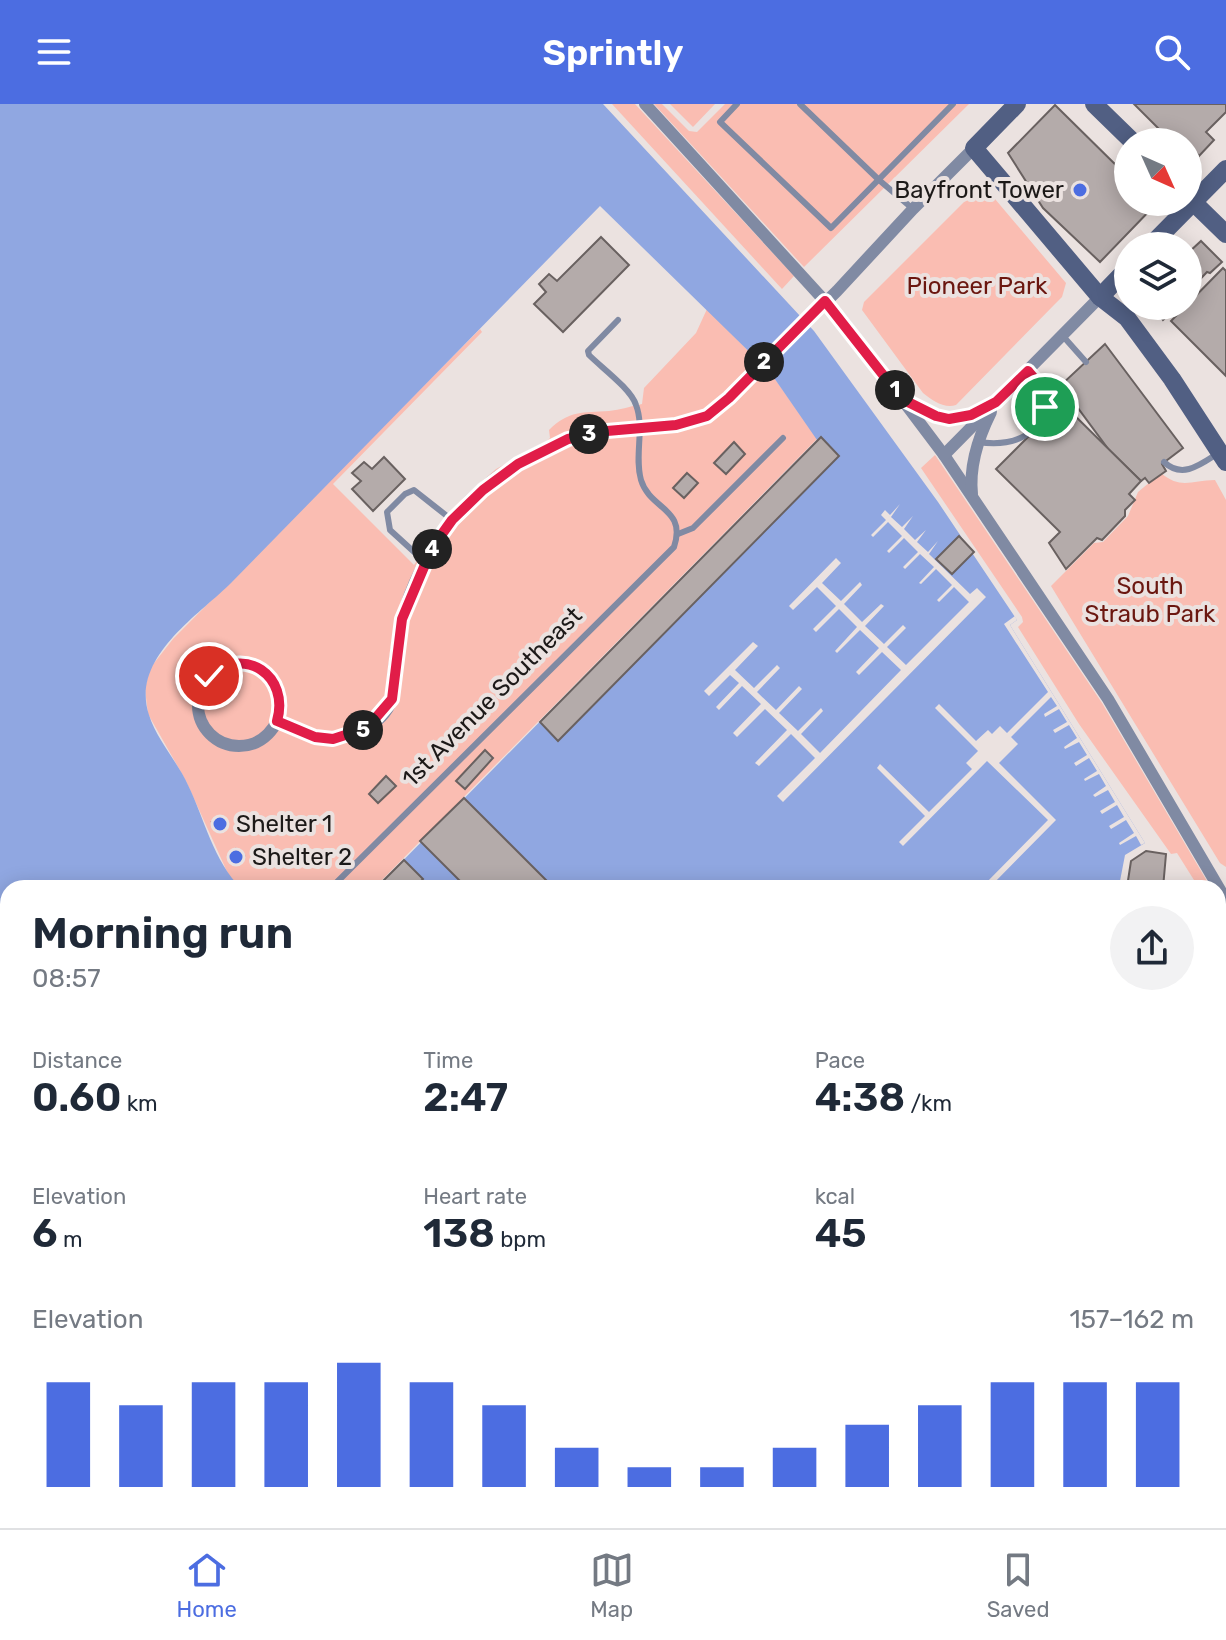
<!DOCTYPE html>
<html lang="en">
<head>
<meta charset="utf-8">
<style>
  :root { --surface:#fff; --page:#f2f2f3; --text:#1f2937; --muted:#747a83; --line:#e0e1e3; --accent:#4c6de1 }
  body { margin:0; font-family:Rubik,sans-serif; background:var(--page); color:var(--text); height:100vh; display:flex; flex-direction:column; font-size:30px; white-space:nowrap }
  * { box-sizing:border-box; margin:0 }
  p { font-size:26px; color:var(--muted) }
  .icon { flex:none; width:44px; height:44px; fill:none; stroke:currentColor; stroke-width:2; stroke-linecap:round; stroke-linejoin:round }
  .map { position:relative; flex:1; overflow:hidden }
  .drawer { position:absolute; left:0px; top:776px; width:1226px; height:648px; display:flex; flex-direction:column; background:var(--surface); border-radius:24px 24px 0 0; box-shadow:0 4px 20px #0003 }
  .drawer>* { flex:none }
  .needle { width:52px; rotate:135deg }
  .buttons { position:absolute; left:1114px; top:24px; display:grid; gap:16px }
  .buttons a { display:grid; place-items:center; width:88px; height:88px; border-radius:50%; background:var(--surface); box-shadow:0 4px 20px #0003; font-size:40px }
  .pin { position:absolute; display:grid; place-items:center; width:68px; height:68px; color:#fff; margin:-34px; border:4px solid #fff; border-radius:50%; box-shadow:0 2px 8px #0007 }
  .km { position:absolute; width:40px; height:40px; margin:-20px; border-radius:50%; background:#222; color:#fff; font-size:22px; line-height:40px; text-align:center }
  .round { display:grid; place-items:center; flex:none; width:84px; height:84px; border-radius:42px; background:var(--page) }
  .overview { display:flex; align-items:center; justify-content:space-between; height:136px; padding:0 32px }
  h1 { font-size:44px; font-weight:600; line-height:60px }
  .figures { display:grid; grid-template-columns:repeat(3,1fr); gap:12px; height:136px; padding:8px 32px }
  .figures div { display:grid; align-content:center }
  .figures b { font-size:40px; font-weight:600 }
  .figures small { font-size:22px; font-weight:400 }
  .figures p { font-size:22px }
  .chart { height:224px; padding:16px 32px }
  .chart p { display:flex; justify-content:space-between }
  .chart svg { width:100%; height:144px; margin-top:8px; stroke:var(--accent); stroke-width:6 }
  header { display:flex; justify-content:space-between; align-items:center; height:104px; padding:0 32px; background:var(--accent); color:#fff; font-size:36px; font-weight:600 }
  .dock { display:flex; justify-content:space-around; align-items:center; height:112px; border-top:2px solid var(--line); background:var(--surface); font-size:22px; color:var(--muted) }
  .dock a { display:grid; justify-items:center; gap:4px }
  .dock .active { color:var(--accent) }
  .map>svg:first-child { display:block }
  .green { fill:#fabdb2 }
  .water { fill:#90a7e1 }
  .pier { fill:#ebe2e0 }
  .building { fill:#b4abaa; stroke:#696160; stroke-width:2 }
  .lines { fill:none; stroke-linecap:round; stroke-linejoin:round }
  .lane { stroke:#808aa3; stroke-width:6 }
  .street { stroke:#808aa3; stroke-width:12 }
  .secondary { stroke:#515f83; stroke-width:18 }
  .route-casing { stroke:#fff; stroke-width:16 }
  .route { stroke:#e11d48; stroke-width:10 }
  .poi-dot { fill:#4c6de1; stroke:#ebe2e0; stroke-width:3 }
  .labels { text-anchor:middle; stroke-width:8; stroke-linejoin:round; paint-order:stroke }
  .poi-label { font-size:24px; fill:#1c1918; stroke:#ebe2e0; text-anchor:start }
  .park-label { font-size:24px; fill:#6b1710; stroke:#ebe2e0 }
  .street-label { font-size:24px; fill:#1c1918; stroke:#ebe2e0 }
</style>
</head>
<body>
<header><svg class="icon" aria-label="menu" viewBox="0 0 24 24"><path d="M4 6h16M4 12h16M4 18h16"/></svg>Sprintly<svg class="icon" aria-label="search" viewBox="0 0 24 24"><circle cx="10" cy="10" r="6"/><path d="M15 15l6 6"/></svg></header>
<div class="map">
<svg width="1226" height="1424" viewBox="0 0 1226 1424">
  <rect width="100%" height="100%" fill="#ebe2e0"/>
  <g class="green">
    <path d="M612,0H635L794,172L782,185Z"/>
    <path d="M654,0H662L689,27L697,28L725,0H969L804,163Z"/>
    <path d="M670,0H715L693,23Z"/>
    <path d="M974,88L990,91L995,95L1066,179L1062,193L1054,201L956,301C944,305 932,296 923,289L862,206L864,198Z"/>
    <path d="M707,205L773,272L817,335L374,784H241L229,772L186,677L148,610L145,585L148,572L151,563L173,535L480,225L482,228L333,380L414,461L451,406L473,385L496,365L547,337L550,334L549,326C569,306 583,309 609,307C620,306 631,302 642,300L644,284L696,229Z"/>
    <path d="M935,351L1102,599L1211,784H1199L1177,749L1171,750L1079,620L1018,523L1023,518L1022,513L921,364Z"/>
    <path d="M1161,369C1181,386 1192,376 1215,376L1226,396V763L1220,759L1051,482L1094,439L1103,438L1128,412L1138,388Z"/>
    <path d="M278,1416H896L888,1424H286Z"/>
  </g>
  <g class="water">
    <path d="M0,0H603L814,227L938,398L1017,516L1010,521L1145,739L1125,751L1120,777L1127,784H376L817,336L770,268L600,102L231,479C198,512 130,554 149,611C157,636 177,657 188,681C204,714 214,758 241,784H8V1416H278L286,1424H0Z"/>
    <path d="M1218,897L1226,898V1040L1218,1022Z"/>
    <path d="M1226,1042V1424H888L896,1416H1218V1084Z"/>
  </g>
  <g class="pier">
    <path d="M900,400L891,413L902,423L913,412L904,425L915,436L926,426L917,438L928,448L938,437L929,450L970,490L977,484L986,493L783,698L777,692L815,654L791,630L759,662L755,659L787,626L765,605L737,633L733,629L761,600L742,582L719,606L716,603L739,579L730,571L709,592L704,587L753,538L758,542L735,566L754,584L777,561L780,564L757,588L776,606L799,582L802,585L779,609L798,627L821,604L823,607L801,630L820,649L901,566L882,548L859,571L856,568L879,544L860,526L837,549L835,547L857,523L839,505L816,528L813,525L836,502L817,483L793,506L789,502L836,454L841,459L822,479L841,497L860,478L862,481L844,500L862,518L881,500L884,502L865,522L884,540L903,521L906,524L887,543L906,561L969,498L954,483L939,498L937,496L952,481L936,465L921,480L919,479L934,463L920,450L905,465L903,463L918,448L904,434L889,449L887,447L902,432L888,418L873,433L871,431L886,416L881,411L885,406L890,411Z"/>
    <path d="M1015,512L1017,516L1010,521L1145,739L1141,741L1136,732L1120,741L1119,739L1134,729L1126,716L1111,725L1109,722L1124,713L1117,701L1102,710L1100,707L1115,698L1108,686L1095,693L1093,691L1106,682L1099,670L1085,677L1084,675L1097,667L1089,654L1076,662L1074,659L1087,651L1079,638L1065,645L1064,643L1077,634L1069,621L1055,629L1053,626L1067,618L1059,605L1045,613L1044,610L1057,602L1051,593L1011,633L1018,640L999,659L1056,716L989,784H981L1048,716L987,657L903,742L899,738L925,712L877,664L880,660L929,708L972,665L966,659L978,647L935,604L939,600L976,637L988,626L992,630L1000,622L1007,629L1048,588L1004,520Z"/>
  </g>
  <g class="building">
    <path d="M1134,0H1226V8L1206,28L1214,36L1199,52L1191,43L1188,46V38H1172Z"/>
    <path d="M1055,1L1128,73V98L1156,100L1100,158L1043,104L1008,49Z"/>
    <path d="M601,133L629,161L563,228L534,200L546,188L539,180L549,170L557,177Z"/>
    <path d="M1201,137L1222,158L1210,169L1207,168L1188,188V149Z"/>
    <path d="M1223,164L1226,167V272L1171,217Z"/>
    <path d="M1153,202H1178L1163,216Z"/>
    <path d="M1105,240L1183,344L1162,360L1166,367L1149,379L1145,374L1141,377L1109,346L1061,281Z"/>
    <path d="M1062,299L1141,377L1129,390L1135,396L1125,406V412L1102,436L1097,434L1066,465L1049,439L1060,428L996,365Z"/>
    <path d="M821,333L839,352L558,637L540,618Z"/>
    <path d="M734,338L745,350L726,370L714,359Z"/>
    <path d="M384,353L405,375L373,407L352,385L361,377L352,369L364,358L372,365Z"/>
    <path d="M687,369L698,379L684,394L673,384Z"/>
    <path d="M959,432L974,448L952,470L936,455Z"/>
    <path d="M485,646L493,654L465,685L456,677Z"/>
    <path d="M386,672L396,682L378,699L369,690Z"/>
    <path d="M464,694L554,784H467L420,737Z"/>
    <path d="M223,714L227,723L217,727L212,718Z"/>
    <path d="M236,745L244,752L236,760L229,753Z"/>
    <path d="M1146,747L1166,750L1163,784L1127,783L1131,757Z"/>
    <path d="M404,756L423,775L414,784H376Z"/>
    <path d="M1218,861H1221L1226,866V880L1221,885L1218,884Z"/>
    <path d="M346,1416H390L397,1424H338Z"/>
    <path d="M481,1416H520L512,1424H473Z"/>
    <path d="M707,1416L712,1424H679L678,1417Z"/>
  </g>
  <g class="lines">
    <g class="lane">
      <path d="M737,0L720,18L831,124L953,0"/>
      <path d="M800,0L879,76L913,105"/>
      <path d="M1119,64L1128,55"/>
      <path d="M1062,231L1086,258"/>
      <path d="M978,338C1014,343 1044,332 1046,291L1028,267"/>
      <path d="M1164,358C1182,375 1200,361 1217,350"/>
      <path d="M678,430L693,424L783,334"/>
      <path d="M424,457L390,426L387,408L405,390L414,386L452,416"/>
      <path d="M331,784L674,443C687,404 650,406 641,376C634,352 645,324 636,301C631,285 602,264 589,251L588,247L618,216"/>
    </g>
    <g class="street">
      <path d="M645,0L843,217L944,351L1108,595L1226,796"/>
      <path d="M906,298C936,315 955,320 986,303"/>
      <path d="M944,351L1100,193"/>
      <path d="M972,390C969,361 978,334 991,308"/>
      <circle cx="239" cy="601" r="41"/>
      <path d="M277,617C289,623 302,631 316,633C344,638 382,624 392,595C393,590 393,582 393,577C395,557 397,536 402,516C410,483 429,446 450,419C486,371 551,333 610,327C645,323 685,327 716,306L837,187L913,105L974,44"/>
      <path d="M1218,832L1222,828"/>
      <path d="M587,1424L595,1416"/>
    </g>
    <g class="secondary">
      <path d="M1017,0L974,44L1100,193L1127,214L1172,275L1226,358"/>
      <path d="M1094,0L1133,38"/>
      <path d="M1188,93L1226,130"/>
      <path d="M1150,142L1226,65"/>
      <path d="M1100,193L1128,164"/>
    </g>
  </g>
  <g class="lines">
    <g class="route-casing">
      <path id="route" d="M209,572C245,541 290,572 277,617L315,633L333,635L367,624L392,595L402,515L432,444L452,416L483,386L518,360L568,335L607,327L676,321L707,312L729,294L825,197L902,295L936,312L949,315L971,311L996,298L1028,267C1038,279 1046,286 1045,303"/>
    </g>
    <use href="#route" class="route"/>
  </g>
  <g class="poi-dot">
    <circle cx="1080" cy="86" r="8"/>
    <circle cx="220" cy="720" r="8"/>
    <circle cx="236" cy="753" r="8"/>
  </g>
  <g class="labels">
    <g class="poi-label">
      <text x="1064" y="94" text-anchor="end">Bayfront Tower</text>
      <text x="236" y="728">Shelter 1</text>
      <text x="252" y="761">Shelter 2</text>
    </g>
    <g class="park-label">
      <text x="977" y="190">Pioneer Park</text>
      <text x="1150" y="490">South<tspan x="1150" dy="28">Straub Park</tspan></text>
    </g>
    <g class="street-label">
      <text transform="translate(492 593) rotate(-45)" y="8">1st Avenue Southeast</text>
    </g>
  </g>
</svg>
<div class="buttons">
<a><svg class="needle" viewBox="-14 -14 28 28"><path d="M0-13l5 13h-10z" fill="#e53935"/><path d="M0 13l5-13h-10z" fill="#747a83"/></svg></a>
<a><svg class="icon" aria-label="layers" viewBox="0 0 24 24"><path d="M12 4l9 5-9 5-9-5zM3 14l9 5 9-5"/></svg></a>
</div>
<div class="pin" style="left:1045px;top:303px;background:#1e9e55"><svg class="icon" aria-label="arrive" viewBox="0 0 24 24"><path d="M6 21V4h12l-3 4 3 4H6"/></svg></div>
<div class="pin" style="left:209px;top:572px;background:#d93025"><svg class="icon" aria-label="check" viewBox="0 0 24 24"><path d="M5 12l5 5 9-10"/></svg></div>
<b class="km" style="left:895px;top:286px">1</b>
<b class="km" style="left:764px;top:258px">2</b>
<b class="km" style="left:589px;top:330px">3</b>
<b class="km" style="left:432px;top:445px">4</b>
<b class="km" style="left:363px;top:626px">5</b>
<section class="drawer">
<div class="overview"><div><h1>Morning run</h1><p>08:57</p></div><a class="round"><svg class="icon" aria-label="share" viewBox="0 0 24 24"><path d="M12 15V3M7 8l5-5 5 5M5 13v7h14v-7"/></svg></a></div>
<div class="figures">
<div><p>Distance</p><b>0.60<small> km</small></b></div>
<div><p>Time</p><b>2:47</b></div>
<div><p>Pace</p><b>4:38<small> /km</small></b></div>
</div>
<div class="figures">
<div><p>Elevation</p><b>6<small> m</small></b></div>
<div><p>Heart rate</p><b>138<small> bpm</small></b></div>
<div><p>kcal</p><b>45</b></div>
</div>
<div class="chart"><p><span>Elevation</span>157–162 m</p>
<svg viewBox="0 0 160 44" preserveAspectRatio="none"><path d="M5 44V12M15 44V19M25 44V12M35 44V12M45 44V6M55 44V12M65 44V19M75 44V32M85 44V38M95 44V38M105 44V32M115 44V25M125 44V19M135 44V12M145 44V12M155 44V12"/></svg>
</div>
</section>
</div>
<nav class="dock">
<a class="active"><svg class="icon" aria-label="home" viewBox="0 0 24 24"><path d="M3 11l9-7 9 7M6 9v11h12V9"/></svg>Home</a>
<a><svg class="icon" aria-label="map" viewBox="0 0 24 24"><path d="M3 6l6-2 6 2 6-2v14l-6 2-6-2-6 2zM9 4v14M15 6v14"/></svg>Map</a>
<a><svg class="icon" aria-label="saved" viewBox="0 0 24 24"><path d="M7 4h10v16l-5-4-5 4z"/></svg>Saved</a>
</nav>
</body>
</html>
